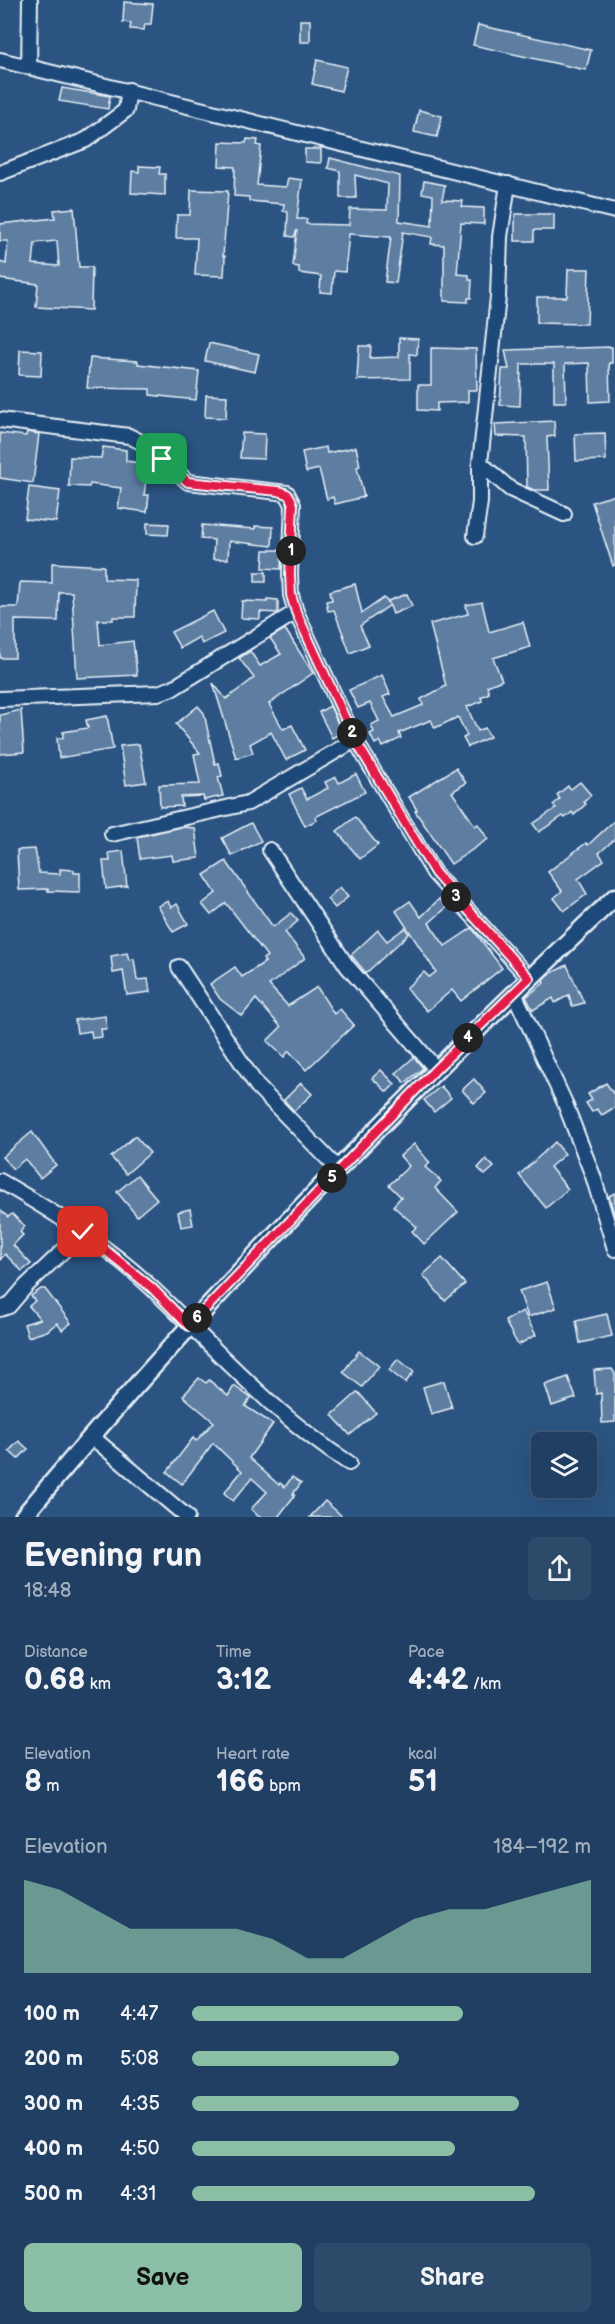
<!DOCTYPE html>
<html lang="en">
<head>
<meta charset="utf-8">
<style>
  :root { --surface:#203f62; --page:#2d4a6b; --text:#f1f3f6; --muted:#a2afbe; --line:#3d5877; --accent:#8abfa5 }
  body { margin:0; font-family:"Balsamiq Sans",sans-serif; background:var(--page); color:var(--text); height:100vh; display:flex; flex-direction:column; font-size:22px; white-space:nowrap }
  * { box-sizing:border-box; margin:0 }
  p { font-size:20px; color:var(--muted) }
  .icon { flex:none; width:33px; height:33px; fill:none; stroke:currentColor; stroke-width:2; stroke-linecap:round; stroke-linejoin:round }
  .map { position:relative; height:1517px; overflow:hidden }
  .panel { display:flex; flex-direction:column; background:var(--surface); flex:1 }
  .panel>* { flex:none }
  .buttons { position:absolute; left:531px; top:1432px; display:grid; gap:12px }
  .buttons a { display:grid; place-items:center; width:66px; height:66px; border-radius:9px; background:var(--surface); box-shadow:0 6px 24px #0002,0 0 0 2px var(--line); font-size:30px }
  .pin { position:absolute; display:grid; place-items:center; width:51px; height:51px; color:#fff; margin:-26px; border-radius:12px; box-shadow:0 3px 9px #0006 }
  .km { position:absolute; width:30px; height:30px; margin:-15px; border-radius:50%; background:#222; color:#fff; font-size:16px; line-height:30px; text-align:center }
  .round { display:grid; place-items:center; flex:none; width:63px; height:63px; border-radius:9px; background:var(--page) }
  .summary { display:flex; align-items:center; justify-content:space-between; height:102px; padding:0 24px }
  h1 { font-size:33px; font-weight:700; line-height:45px }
  .figures { display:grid; grid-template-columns:repeat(3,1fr); gap:9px; height:102px; padding:6px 24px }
  .figures div { display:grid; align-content:center }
  .figures b { font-size:30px; font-weight:700 }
  .figures small { font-size:16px; font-weight:400 }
  .figures p { font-size:16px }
  .chart { height:168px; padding:12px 24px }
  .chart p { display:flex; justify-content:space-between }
  .chart svg { width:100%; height:108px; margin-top:6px; fill:var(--accent); opacity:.7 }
  .button { display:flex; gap:12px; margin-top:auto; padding:12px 24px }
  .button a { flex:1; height:69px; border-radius:9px; background:var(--accent); color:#111; font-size:24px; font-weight:700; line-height:69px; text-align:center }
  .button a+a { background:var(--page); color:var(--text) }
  ul { padding:0 24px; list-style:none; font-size:20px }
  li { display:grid; grid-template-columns:96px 72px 1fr; align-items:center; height:45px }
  li i { height:15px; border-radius:8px; background:var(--accent) }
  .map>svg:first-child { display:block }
  .building { fill:#5d7da1; stroke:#e8f1f8; stroke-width:1.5; fill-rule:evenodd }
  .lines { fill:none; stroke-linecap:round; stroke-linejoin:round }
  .minor-casing { stroke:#e8f1f8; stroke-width:18 }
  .tertiary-casing { stroke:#e8f1f8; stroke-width:21 }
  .minor { stroke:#1f4a7a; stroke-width:14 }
  .tertiary { stroke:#1f4a7a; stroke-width:16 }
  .route-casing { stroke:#fff; stroke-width:12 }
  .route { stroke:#e11d48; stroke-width:8 }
</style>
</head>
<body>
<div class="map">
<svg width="615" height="1517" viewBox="0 0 615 1517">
  <rect width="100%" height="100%" fill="#2b5482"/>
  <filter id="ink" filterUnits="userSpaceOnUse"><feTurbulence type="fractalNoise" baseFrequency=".0167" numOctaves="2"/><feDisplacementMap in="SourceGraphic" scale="12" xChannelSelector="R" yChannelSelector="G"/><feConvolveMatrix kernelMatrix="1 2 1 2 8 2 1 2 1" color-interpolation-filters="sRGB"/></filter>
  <g filter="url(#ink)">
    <g class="building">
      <path d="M124,2L153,4L151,24H145L144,30L130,29L131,23L123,22Z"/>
      <rect x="300" y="20" width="10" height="22"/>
      <path d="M478,25L591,50L586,70L473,45Z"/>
      <path d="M317,60L347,67L341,91L312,84Z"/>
      <path d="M62,88L110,96L108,109L59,101Z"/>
      <path d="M419,110L442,116L437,137L414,132Z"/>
      <path d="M247,139L258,140L257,145L261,146L257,185L286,187L288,178L302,180L297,219H307L306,224L349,225L350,209L387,210L388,184L355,175L356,198H340V171L328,168L330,158L400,176L399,221L432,226L433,195L422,193L424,181L445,185L442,200L463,201L462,207L484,208V224L461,223L457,274L469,275V280H472L471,298H468V302L444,301V245L431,244L432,237L403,232L396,283L385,282L391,237L349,234L345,272L334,271L332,293L320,292L321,276L299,273V267L293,266L297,230L294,237L287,236L288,212L283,211L284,204L249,201V197L234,196L235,167L219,166L220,142L246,143Z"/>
      <path d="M305,149H321V163L305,162Z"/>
      <path d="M139,166L160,167L159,174H165V195L131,193L132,171L139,172Z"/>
      <path d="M191,190L228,191L223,256H225L224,276L195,275L197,238H176L177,215H190Z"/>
      <path d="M74,208L79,267H92L91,310L36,307L38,284L0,279V262L6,264L8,241H0V224L55,218L54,210ZM57,241L59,266L33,264L35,243Z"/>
      <path d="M515,214H554V230H534V241H515Z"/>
      <path d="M568,269H589L587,324L537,323V297H567Z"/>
      <path d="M399,338L418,339L417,355L410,354V379L357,380L359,346H371L370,358L399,357Z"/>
      <path d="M209,343L259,354L255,372L205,361Z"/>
      <path d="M612,347V363H609L610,401L590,402L589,363L565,364L566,402H554V364H521L520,406L500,405L502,369H509L505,350Z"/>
      <path d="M431,348L476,349L477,390H468V402L437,403V411L418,410V385H431Z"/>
      <path d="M20,350L42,351L41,376L19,375Z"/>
      <path d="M90,358L138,361V364L199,371L196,400L150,395V389L87,388Z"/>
      <path d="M206,395L227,396L226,418L205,417Z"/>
      <path d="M554,421L555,436L547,437L549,490H534L527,487L526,437L496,436L495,424Z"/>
      <path d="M27,432L39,434L33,483L0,478V433L26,436Z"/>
      <path d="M242,433L265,434L264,459L240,458Z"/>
      <path d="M605,433L606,460L576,461L575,434Z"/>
      <path d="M103,447L126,450V461L148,464L144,495H149L147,512L118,508L121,488L90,484L89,487L69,486L70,457L101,458Z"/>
      <path d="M326,447L327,453L356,447L360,466L357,467L364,497L335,504L333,497L327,499L319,469L306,472L302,452Z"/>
      <path d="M29,487L60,491L56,522L25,519Z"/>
      <path d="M615,495V565L613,566L592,502Z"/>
      <path d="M147,523L169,524L168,535L147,534Z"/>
      <path d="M202,525L255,529V526L273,527L272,546L229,541L228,559H213L214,540L201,539Z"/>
      <path d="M264,550H282L281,569L263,568Z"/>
      <path d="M52,563L104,566V579L136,580L135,617H113V620H98L100,645L133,641L137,675L77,678L72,592H59L58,621L15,620V658H0V607H18L20,582L52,583Z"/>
      <rect x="255" y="572" width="11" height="10"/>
      <path d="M355,584L362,613L384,598L390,605L360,626L369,645L350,653L334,610L328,611L326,601L332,600L330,591Z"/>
      <path d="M407,594L412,606L393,614L388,601Z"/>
      <path d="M267,599L278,600V613L260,612V619L241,618L242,601L267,602Z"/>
      <path d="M482,602L489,632L523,622L530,647L493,658L502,680L487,686L489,693L481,697L482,701L467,707L478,731L485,728L490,737L468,747L463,738L467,736L458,717L435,728L431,720L399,733L401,738L383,747L380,741L375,744L370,734L374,732L371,725L379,721L370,703L358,708L349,690L382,675L390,694L383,697L394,717L423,705L421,699L446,686L430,624L468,614L466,605Z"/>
      <path d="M213,611L224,633L202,644L199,637L180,648L171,632Z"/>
      <path d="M285,629L313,673L269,704L283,729L292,725L305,750L286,760L271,732L250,744L253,753L236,758L213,683L226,699L254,678L239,658L250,651L260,666L281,654L270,638Z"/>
      <path d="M198,706L204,713L215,764L219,763L222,776L218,777L223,796L204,800L203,796L181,797L182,806L160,807L159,785L200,784L194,754L200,753L176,724Z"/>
      <path d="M330,706L342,732L332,738L319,712Z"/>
      <path d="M21,710L24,752L0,754V715Z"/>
      <path d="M107,716L113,749L59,758L57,738H63V732L88,728L86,720Z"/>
      <path d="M139,744L146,782L126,785L120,746Z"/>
      <path d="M456,768L466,783L452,792L475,826L478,824L488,839L451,864L415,811L417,810L409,797Z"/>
      <path d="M356,774L365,792L315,817L317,820L305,826L289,794L301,788L307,799L328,788L325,782L336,777L339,783Z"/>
      <path d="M580,782L591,795L584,802L586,804L574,815L572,812L565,818L563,816L539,832L533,824L556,808L553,805L560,799L557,795L568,786L571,789Z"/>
      <path d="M355,817L378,845L360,859L337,831Z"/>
      <path d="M615,820V839L599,853L604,860L578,879L587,894L564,911L554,898L562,891L548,872L586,843L588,845Z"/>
      <path d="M251,823L261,841L232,856L222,838Z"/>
      <path d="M181,827L195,828L199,858L173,861L172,855L140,859L137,837Z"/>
      <path d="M35,849L39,873L60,874V869L74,870V873H80V892L48,891V889L19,890L17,850Z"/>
      <path d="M123,851L127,886L106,889L103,861H110L109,853Z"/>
      <path d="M226,861L273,927L291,913L298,921L285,932L305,958L269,985L288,1006L317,987L334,1014L340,1009L354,1025L306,1070L289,1051L284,1057L267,1041L281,1027L256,999L242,1016L220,999L210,984L235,967L242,977L265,962L263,959L267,956L226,903L211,915L202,904L216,893L204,875Z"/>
      <path d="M340,887L348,897L335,908L327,899Z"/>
      <path d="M439,899L447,907L429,923L445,946L472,928L502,968L461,1001L452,990L427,1011L406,988L424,972L429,977L436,972L396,911L410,901L421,917Z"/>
      <path d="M168,901L171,908L177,904L188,924L173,932L158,906Z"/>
      <path d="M405,928L409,934L366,973L351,955L378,930L387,941Z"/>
      <path d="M127,953L129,960L134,959L137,980L148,979L150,992L127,995L123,971L113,973L111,956Z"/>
      <path d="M567,965L584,1003L572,1006L569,995L555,1003L553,998L533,1010L526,997L544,983L543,980L550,974Z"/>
      <path d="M105,1016L107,1029H101L102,1037L92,1038L91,1031L77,1033L75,1020Z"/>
      <path d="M414,1057L423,1068L405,1083L396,1073Z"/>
      <path d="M381,1070L395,1084L387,1092L372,1078Z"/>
      <path d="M474,1079L486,1093L474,1103L462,1090Z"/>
      <path d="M301,1083L312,1094L294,1111L284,1100Z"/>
      <path d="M606,1083L615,1096V1107L602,1115L597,1109L592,1112L586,1103L592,1100L588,1094Z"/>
      <path d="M441,1086L451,1098L434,1112L424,1100Z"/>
      <path d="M32,1132L56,1165L40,1178L25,1159L13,1169L2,1157Z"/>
      <path d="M135,1136L150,1153L126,1174L111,1157Z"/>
      <path d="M555,1142L565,1154L550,1167L568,1189L546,1208L519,1175Z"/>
      <path d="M414,1144L430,1163L425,1167L441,1181L435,1188L458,1212L424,1244L412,1231L417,1227L393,1206L401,1197L389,1185L409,1166L400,1156Z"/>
      <path d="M486,1159L494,1167L485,1175L478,1168Z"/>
      <path d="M137,1175L157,1199L137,1216L117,1192Z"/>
      <path d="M615,1193V1218L609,1196Z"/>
      <path d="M190,1209L193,1225L181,1227L178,1212Z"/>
      <path d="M0,1210L8,1217L12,1214L25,1226L20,1232L23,1235L13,1245L31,1264L22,1271L5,1254L0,1260Z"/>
      <path d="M442,1258L465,1284L445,1301L423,1275Z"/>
      <path d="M547,1282L556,1308L528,1317L519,1291Z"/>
      <path d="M41,1289H45L71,1323L62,1330L57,1323L47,1331L28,1337L24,1324L40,1319L29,1306L35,1301L31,1296Z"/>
      <path d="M523,1311L536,1335L518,1345L505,1321Z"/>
      <path d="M607,1314L612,1336L580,1343L576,1321Z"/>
      <path d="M359,1351L379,1366L362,1387L343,1372Z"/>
      <path d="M398,1359L414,1372L405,1383L389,1370Z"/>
      <path d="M612,1369L615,1374V1422L602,1423L601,1393L596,1394L594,1370Z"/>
      <path d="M568,1377L576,1398L552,1406L545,1385Z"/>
      <path d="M199,1378L206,1383L209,1380L228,1396L234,1386L251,1398L245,1406L273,1424L249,1458L279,1485L280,1483L285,1487L292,1477L301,1483L293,1494L295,1495L278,1517H259L251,1509L267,1492L252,1478L233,1501L224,1493L242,1471L213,1443L182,1484L167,1472L193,1438L196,1441L214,1422L183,1396Z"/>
      <path d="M444,1381L452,1408L431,1414L423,1387Z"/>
      <path d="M358,1392L376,1413L350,1435L332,1415Z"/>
      <path d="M19,1441L28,1449L18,1459L9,1451Z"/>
      <path d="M325,1501L343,1517H310Z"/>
    </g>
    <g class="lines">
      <g class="minor-casing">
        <g id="minor">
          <path d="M0,60L615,211"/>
          <path d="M29,67L30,0"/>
          <path d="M0,173L86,140L126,110L129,90"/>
          <path d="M0,420L129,436L149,446L188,482L287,493L293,505L290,574L291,595L296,612L355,740L434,873L529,978"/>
          <path d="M480,463L510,489L564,514"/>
          <path d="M475,536L480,502V463L498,297L500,237L508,184"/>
          <path d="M0,699L158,693L173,688L296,612"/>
          <path d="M112,834L248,803L355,740"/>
          <path d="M270,850L347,966L436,1069"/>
          <path d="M179,967L257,1086L339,1170"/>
          <path d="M514,993L564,1101L593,1176L615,1249"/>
          <path d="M0,1181C54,1212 108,1246 153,1289C216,1349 275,1416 349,1463"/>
          <path d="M0,1309L9,1306L26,1286L83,1232"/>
          <path d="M91,1436L187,1517"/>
        </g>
      </g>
      <g class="tertiary-casing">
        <path id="tertiary" d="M23,1517C206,1297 408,1093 615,897"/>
      </g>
      <use href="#minor" class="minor"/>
      <use href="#tertiary" class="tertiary"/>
    </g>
  </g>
  <g class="lines" filter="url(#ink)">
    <g class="route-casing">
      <path id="route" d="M83,1232L152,1288L189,1326L436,1069L529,978L435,873L355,740L296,612L291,595L290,574L293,505C290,495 288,493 278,491L188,482L162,459"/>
    </g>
    <use href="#route" class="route"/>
  </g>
</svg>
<div class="buttons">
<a><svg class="icon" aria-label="layers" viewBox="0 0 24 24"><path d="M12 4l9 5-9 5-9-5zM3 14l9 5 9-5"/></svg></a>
</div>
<div class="pin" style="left:162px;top:459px;background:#1e9e55"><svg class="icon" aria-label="arrive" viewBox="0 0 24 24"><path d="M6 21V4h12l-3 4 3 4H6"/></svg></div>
<div class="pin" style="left:83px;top:1232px;background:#d93025"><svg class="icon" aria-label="check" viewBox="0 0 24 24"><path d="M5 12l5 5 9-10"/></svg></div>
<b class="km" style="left:291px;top:551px">1</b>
<b class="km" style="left:352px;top:733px">2</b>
<b class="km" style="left:456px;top:897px">3</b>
<b class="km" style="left:468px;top:1038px">4</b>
<b class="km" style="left:332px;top:1178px">5</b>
<b class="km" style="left:197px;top:1318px">6</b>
</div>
<section class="panel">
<div class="summary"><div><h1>Evening run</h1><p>18:48</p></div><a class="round"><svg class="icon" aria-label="share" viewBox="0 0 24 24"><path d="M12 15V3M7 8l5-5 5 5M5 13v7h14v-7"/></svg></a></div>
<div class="figures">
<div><p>Distance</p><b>0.68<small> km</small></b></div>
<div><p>Time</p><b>3:12</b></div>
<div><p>Pace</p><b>4:42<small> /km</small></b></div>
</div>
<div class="figures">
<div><p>Elevation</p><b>8<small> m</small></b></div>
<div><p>Heart rate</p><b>166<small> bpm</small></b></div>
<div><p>kcal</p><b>51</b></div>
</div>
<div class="chart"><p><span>Elevation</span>184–192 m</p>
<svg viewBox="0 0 160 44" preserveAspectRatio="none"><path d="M0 44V6L10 10L20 18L30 26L40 26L50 26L60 26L70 30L80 38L90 38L100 30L110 22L120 18L130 18L140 14L150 10L160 6V44z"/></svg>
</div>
<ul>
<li><b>100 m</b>4:47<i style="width:68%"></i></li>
<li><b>200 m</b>5:08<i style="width:52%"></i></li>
<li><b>300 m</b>4:35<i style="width:82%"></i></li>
<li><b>400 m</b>4:50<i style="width:66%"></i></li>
<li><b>500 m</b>4:31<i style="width:86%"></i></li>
</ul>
<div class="button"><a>Save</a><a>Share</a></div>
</section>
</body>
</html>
